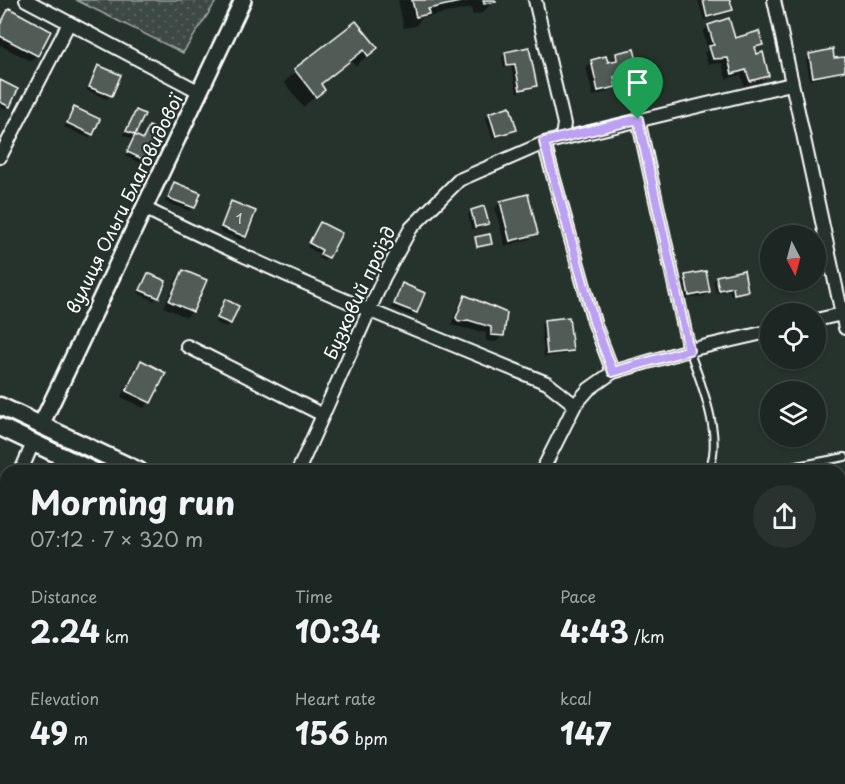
<!DOCTYPE html>
<html lang="en">
<head>
<meta charset="utf-8">
<style>
  :root { --surface:#1c2622; --page:#29322f; --text:#f1f3f6; --muted:#a0a5a5; --line:#3a4340 }
  body { margin:0; font-family:"Playpen Sans",sans-serif; background:var(--page); color:var(--text); height:100vh; display:flex; flex-direction:column; font-size:22px; white-space:nowrap }
  * { box-sizing:border-box; margin:0 }
  p { font-size:20px; color:var(--muted) }
  .icon { flex:none; width:33px; height:33px; fill:none; stroke:currentColor; stroke-width:2; stroke-linecap:round; stroke-linejoin:round }
  .map { position:relative; flex:1; overflow:hidden }
  .sheet { position:absolute; left:0px; top:465px; width:846px; height:320px; display:flex; flex-direction:column; background:var(--surface); border-radius:18px 18px 0 0; box-shadow:0 2px 4px #0004,0 0 0 2px var(--line) }
  .sheet>* { flex:none }
  .needle { width:39px; rotate:174deg }
  .tools { position:absolute; left:760px; top:225px; display:grid; gap:12px }
  .tools a { display:grid; place-items:center; width:66px; height:66px; border-radius:50%; background:var(--surface); box-shadow:0 2px 4px #0004,0 0 0 2px var(--line); font-size:30px }
  .pin { position:absolute; display:grid; place-items:center; width:51px; height:51px; color:#fff; margin:-62px -26px; border-radius:50% 50% 50% 0; rotate:-45deg; box-shadow:0 0 6px #0007 }
  .pin .icon { rotate:45deg }
  .round { display:grid; place-items:center; flex:none; width:63px; height:63px; border-radius:32px; background:var(--page) }
  .summary { display:flex; align-items:center; justify-content:space-between; height:102px; padding:0 30px }
  h1 { font-size:33px; font-weight:700; line-height:45px }
  .stats { display:grid; grid-template-columns:repeat(3,1fr); gap:9px; height:102px; padding:6px 30px }
  .stats div { display:grid; align-content:center }
  .stats b { font-size:30px; font-weight:700 }
  .stats small { font-size:16px; font-weight:400 }
  .stats p { font-size:16px }
  .map>svg:first-child { display:block }
  .park { fill:url(#park-dots); stroke:#9ea4a2; stroke-width:1.5 }
  .shadow { fill:#0007 }
  .building { fill:#515c57; stroke:#fff; stroke-width:1.5 }
  .lines { fill:none; stroke-linecap:round; stroke-linejoin:round }
  .service-casing { stroke:#fff; stroke-width:10 }
  .minor-casing { stroke:#fff; stroke-width:16 }
  .tertiary-casing { stroke:#fff; stroke-width:20 }
  .secondary-casing { stroke:#fff; stroke-width:21 }
  .service { stroke:#26332d; stroke-width:6 }
  .minor { stroke:#26332d; stroke-width:12 }
  .tertiary { stroke:#26332d; stroke-width:15 }
  .secondary { stroke:#26332d; stroke-width:16 }
  .route-casing { stroke:#fff; stroke-width:12 }
  .route { stroke:#bca0f2; stroke-width:8 }
  .labels { text-anchor:middle; stroke-width:4.5; stroke-linejoin:round; paint-order:stroke }
  .number-label { font-size:15px; fill:#d4d6d5 }
  .street-label { font-size:18px; fill:#fff; stroke:#26332d }
</style>
</head>
<body>
<div class="map">
<svg width="845" height="784" viewBox="0 0 845 784">
  <defs>
    <pattern id="park-dots" width="8" height="8" patternUnits="userSpaceOnUse" patternTransform="scale(1.5)"><rect width="8" height="8" fill="#3e4944"/><path d="M2 2h.1M6 6h.1" fill="none" stroke="#5b6460" stroke-width="1.8" stroke-linecap="round"/></pattern>
  </defs>
  <rect width="100%" height="100%" fill="#26332d"/>
  <filter id="ink" filterUnits="userSpaceOnUse"><feTurbulence type="fractalNoise" baseFrequency=".0167" numOctaves="2"/><feDisplacementMap in="SourceGraphic" scale="12" xChannelSelector="R" yChannelSelector="G"/><feConvolveMatrix kernelMatrix="1 2 1 2 8 2 1 2 1" color-interpolation-filters="sRGB"/></filter>
  <g filter="url(#ink)">
    <path class="park" d="M76,0H217L183,53Z"/>
    <g class="shadow">
      <path d="M398,0H494V1L482,13L473,15L471,8L422,18L415,26L404,28Z"/>
      <path d="M698,0H729L732,10L728,13L704,20Z"/>
      <path d="M9,10L37,55L31,61L0,45V22Z"/>
      <path d="M356,23L376,48L356,66L351,61L320,85L323,89L303,107L284,82Z"/>
      <path d="M708,26L734,39L761,44L755,51L768,75L762,81L744,86L741,75L726,79L722,63L708,64L704,53L708,50L703,32Z"/>
      <path d="M506,53L535,86L531,89L517,92L511,66L504,68L502,57Z"/>
      <path d="M617,54L640,79L634,84L617,88L616,85L608,92L593,96L586,67L591,61L611,63Z"/>
      <path d="M810,55L845,62V71L810,80L806,59Z"/>
      <path d="M98,67L119,75L107,99L86,90Z"/>
      <path d="M0,82L9,106L5,109L0,107Z"/>
      <path d="M74,109L92,134L89,138L64,127Z"/>
      <path d="M136,112L143,115L133,136L142,140L149,128L146,160L142,164L125,156L132,139L123,135Z"/>
      <path d="M490,114L516,129L493,139L486,118Z"/>
      <path d="M174,184L199,194L190,211L165,202Z"/>
      <path d="M501,202L536,233L530,239L505,246L495,208Z"/>
      <path d="M232,203L245,236L241,240L219,231Z"/>
      <path d="M471,211L487,223L483,227L472,230L468,215Z"/>
      <path d="M320,224L340,234L324,261L318,258L320,254L307,247Z"/>
      <path d="M183,271L205,281L192,312L186,317L164,307L177,277Z"/>
      <path d="M148,274L157,297L154,301L138,293Z"/>
      <path d="M686,276L708,292L705,296L686,299L683,280Z"/>
      <path d="M717,277L746,290L731,296L729,290L716,293L713,281Z"/>
      <path d="M403,285L416,312L412,316L391,308Z"/>
      <path d="M465,297L502,336L496,342L486,341V333L451,325L460,303Z"/>
      <path d="M226,301L230,323L226,327L215,322Z"/>
      <path d="M544,321L571,351L567,354L544,357L541,325Z"/>
      <path d="M141,362L150,402L144,408L121,397L135,368Z"/>
      <path d="M6,732V747L1,745Z"/>
      <path d="M414,778H444L441,784H413Z"/>
    </g>
    <g class="building">
      <path d="M412,0H469L428,9L429,14L416,17Z"/>
      <path d="M483,0H495L496,2L484,4Z"/>
      <path d="M703,0H730L733,10L707,17Z"/>
      <path d="M9,8L51,31L38,56L0,36V25Z"/>
      <path d="M729,18L735,38L759,31L763,45L755,47L757,54L763,52L769,76L750,81L746,70L732,74L728,58L713,59L709,46L714,45L708,25Z"/>
      <path d="M356,21L378,48L368,56L364,50L321,84L325,90L316,97L294,69Z"/>
      <path d="M529,47L537,86L520,90L515,64L507,65L505,52Z"/>
      <path d="M634,49L642,79L622,83L621,76L614,77L616,87L598,91L591,60L606,56L608,62L617,60L616,53Z"/>
      <path d="M833,49L834,58L845,57V71L813,77L809,54Z"/>
      <path d="M98,65L121,75L112,96L89,87Z"/>
      <path d="M0,80L18,89L10,107L0,102Z"/>
      <path d="M510,106L517,130L496,136L489,113Z"/>
      <path d="M74,107L100,119L93,135L67,123Z"/>
      <path d="M136,110L145,114L135,135L126,131Z"/>
      <path d="M149,126L160,131L147,161L127,152L135,135L143,139Z"/>
      <path d="M174,182L201,193L195,208L168,198Z"/>
      <path d="M528,194L538,234L510,241L500,201Z"/>
      <path d="M231,201L256,211L246,237L221,227Z"/>
      <path d="M484,206L489,224L475,227L471,210Z"/>
      <path d="M320,222L342,233L329,258L320,254L322,250L309,243Z"/>
      <path d="M490,234L492,244L477,247L475,237Z"/>
      <path d="M183,270L207,280L193,312L169,301Z"/>
      <path d="M744,270L748,291L734,294L733,287L719,290L716,276Z"/>
      <path d="M706,271L710,292L689,296L685,275Z"/>
      <path d="M148,273L166,281L159,298L140,290Z"/>
      <path d="M402,283L425,293L417,313L394,304Z"/>
      <path d="M465,295L507,313L504,336L491,335V327L468,320L459,322L456,318Z"/>
      <path d="M225,299L239,306L231,324L217,318Z"/>
      <path d="M569,317L573,351L547,354L544,320Z"/>
      <path d="M141,360L166,373L151,403L126,391Z"/>
      <path d="M445,778L443,784H423L414,779Z"/>
    </g>
    <g class="lines">
      <g class="service-casing">
        <g id="service">
          <path d="M689,350C700,380 726,443 707,471"/>
          <path d="M770,471L845,457"/>
        </g>
      </g>
      <g class="minor-casing">
        <g id="minor">
          <path d="M26,0L200,92"/>
          <path d="M535,0L564,124L562,137"/>
          <path d="M774,0L845,328"/>
          <path d="M638,119L689,350"/>
          <path d="M544,143L594,322L613,372"/>
          <path d="M0,157L69,23"/>
          <path d="M144,208C275,274 411,328 547,383L575,405"/>
          <path d="M816,320L842,314"/>
          <path d="M187,346L323,415L384,277L411,228L459,180L544,143L791,84"/>
          <path d="M21,471L33,443"/>
          <path d="M298,471L323,415"/>
          <path d="M542,471L575,405L589,389L613,372L689,350L771,331"/>
          <path d="M0,517L6,504"/>
          <path d="M840,560L845,557"/>
          <path d="M0,683L6,686"/>
          <path d="M198,778L210,784"/>
          <path d="M391,784L394,778"/>
        </g>
      </g>
      <g class="tertiary-casing">
        <path id="tertiary" d="M41,425L243,0"/>
      </g>
      <g class="secondary-casing">
        <g id="secondary">
          <path d="M0,406L139,471"/>
          <path d="M0,427L93,471"/>
          <path d="M753,778L765,784"/>
          <path d="M801,778L813,784"/>
        </g>
      </g>
      <use href="#service" class="service"/>
      <use href="#minor" class="minor"/>
      <use href="#tertiary" class="tertiary"/>
      <use href="#secondary" class="secondary"/>
    </g>
  </g>
  <g class="lines" filter="url(#ink)">
    <g class="route-casing">
      <path id="route" d="M638,119L689,350L613,372L594,322L544,142Z"/>
    </g>
    <use href="#route" class="route"/>
  </g>
  <g class="labels">
    <g class="number-label">
      <text x="239" y="224">1</text>
    </g>
    <g class="street-label">
      <text transform="translate(125 204) rotate(-64)" y="6">вулиця Ольги Благовидової</text>
      <text transform="translate(360 293) rotate(-65)" y="6">Бузковий проїзд</text>
    </g>
  </g>
</svg>
<div class="tools">
<a><svg class="needle" viewBox="-14 -14 28 28"><path d="M0-13l5 13h-10z" fill="#e53935"/><path d="M0 13l5-13h-10z" fill="#a0a5a5"/></svg></a>
<a><svg class="icon" aria-label="locate" viewBox="0 0 24 24"><circle cx="12" cy="12" r="6"/><path d="M12 2v4M12 18v4M2 12h4M18 12h4"/></svg></a>
<a><svg class="icon" aria-label="layers" viewBox="0 0 24 24"><path d="M12 4l9 5-9 5-9-5zM3 14l9 5 9-5"/></svg></a>
</div>
<div class="pin" style="left:638px;top:119px;background:#1e9e55"><svg class="icon" aria-label="arrive" viewBox="0 0 24 24"><path d="M6 21V4h12l-3 4 3 4H6"/></svg></div>
<section class="sheet">
<div class="summary"><div><h1>Morning run</h1><p>07:12 · 7 × 320 m</p></div><a class="round"><svg class="icon" aria-label="share" viewBox="0 0 24 24"><path d="M12 15V3M7 8l5-5 5 5M5 13v7h14v-7"/></svg></a></div>
<div class="stats">
<div><p>Distance</p><b>2.24<small> km</small></b></div>
<div><p>Time</p><b>10:34</b></div>
<div><p>Pace</p><b>4:43<small> /km</small></b></div>
</div>
<div class="stats">
<div><p>Elevation</p><b>49<small> m</small></b></div>
<div><p>Heart rate</p><b>156<small> bpm</small></b></div>
<div><p>kcal</p><b>147</b></div>
</div>
</section>
</div>
</body>
</html>
